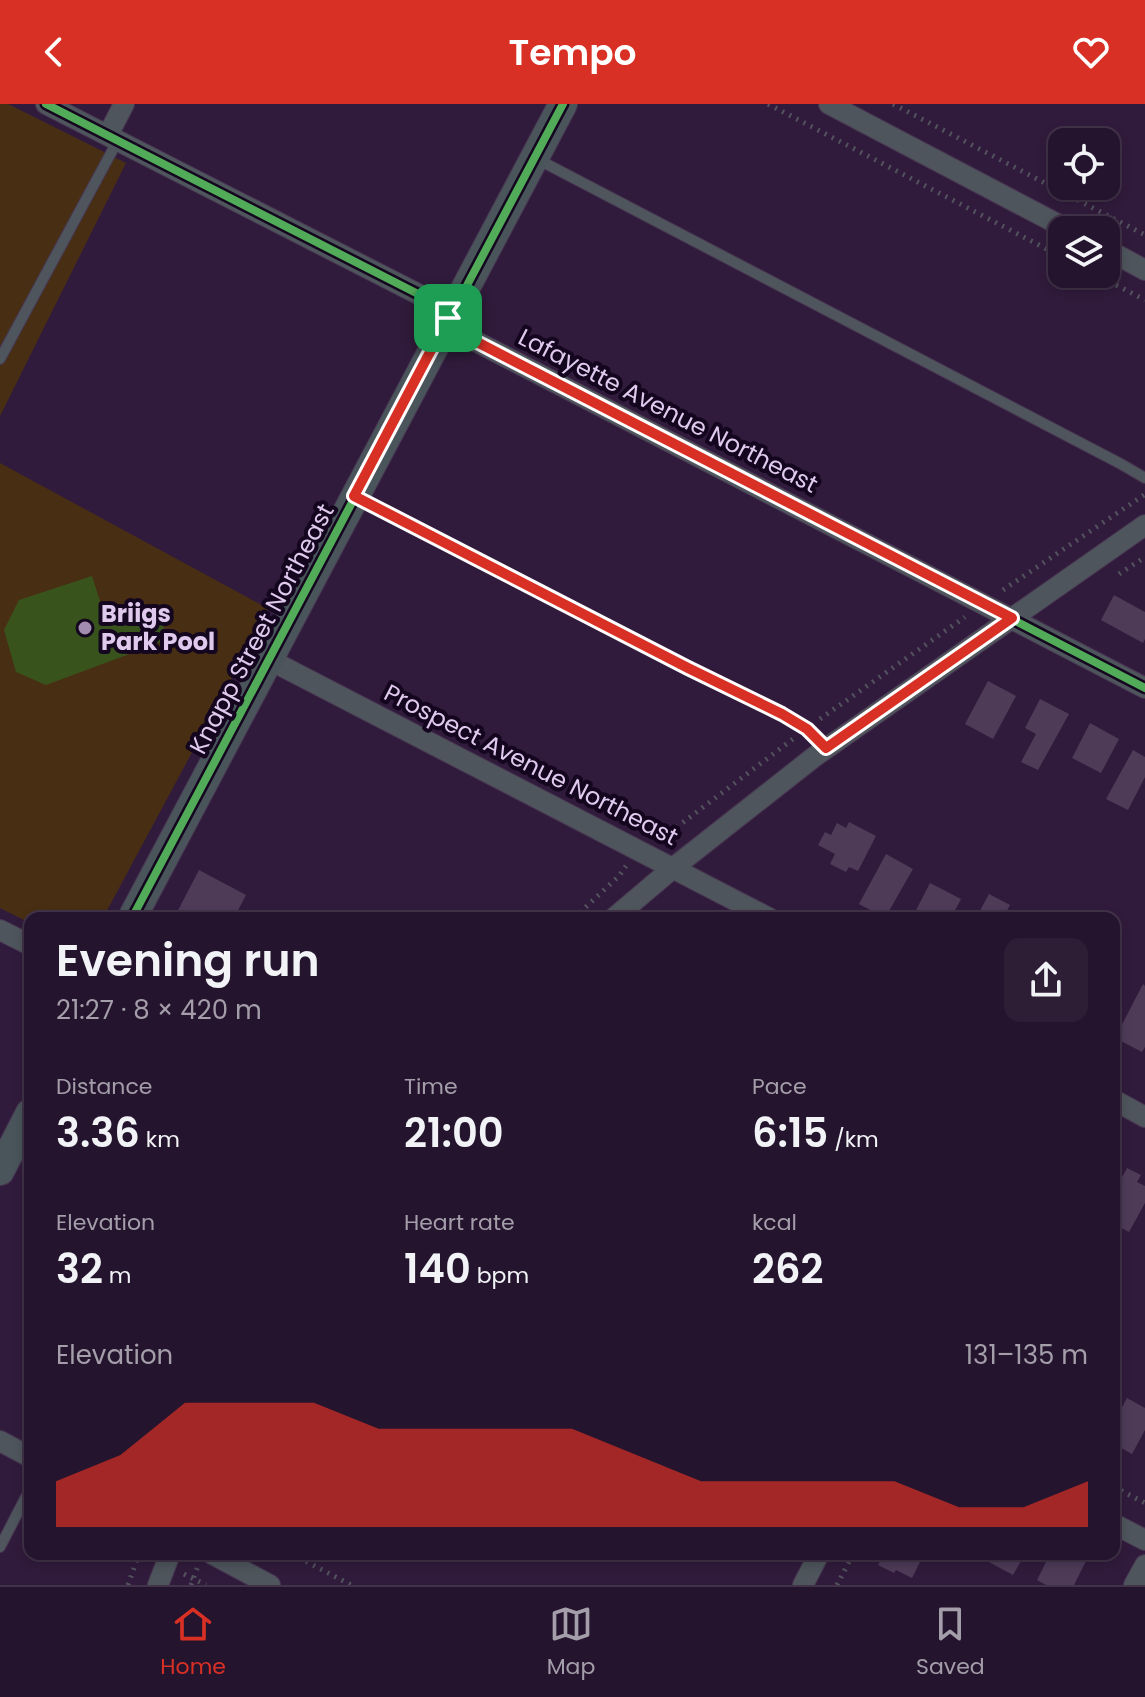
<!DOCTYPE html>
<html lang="en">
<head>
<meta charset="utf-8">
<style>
  :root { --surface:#25142d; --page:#2d1d35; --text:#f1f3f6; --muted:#a39eaa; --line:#423349; --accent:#d93025 }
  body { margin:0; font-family:Poppins,sans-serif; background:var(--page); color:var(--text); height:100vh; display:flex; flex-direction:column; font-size:30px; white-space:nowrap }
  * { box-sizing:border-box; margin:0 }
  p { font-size:26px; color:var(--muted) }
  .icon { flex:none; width:44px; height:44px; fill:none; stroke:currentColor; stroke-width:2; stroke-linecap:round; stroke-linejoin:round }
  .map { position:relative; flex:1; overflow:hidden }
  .details { position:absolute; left:24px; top:808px; width:1096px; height:648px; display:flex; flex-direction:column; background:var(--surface); border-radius:16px; box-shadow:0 4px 12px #0003,0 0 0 2px var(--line) }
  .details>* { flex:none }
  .buttons { position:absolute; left:1048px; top:24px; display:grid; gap:16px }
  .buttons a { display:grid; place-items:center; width:72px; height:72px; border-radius:16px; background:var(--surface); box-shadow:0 4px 12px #0003,0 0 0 2px var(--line); font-size:40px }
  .pin { position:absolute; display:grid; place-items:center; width:68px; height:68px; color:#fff; margin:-34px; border-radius:16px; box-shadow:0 4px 12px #0006 }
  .round { display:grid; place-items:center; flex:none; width:84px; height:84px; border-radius:16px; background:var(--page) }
  .summary { display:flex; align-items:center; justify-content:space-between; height:136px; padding:0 32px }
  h1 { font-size:44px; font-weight:600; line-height:60px }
  .stats { display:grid; grid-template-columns:repeat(3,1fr); gap:12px; height:136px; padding:8px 32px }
  .stats div { display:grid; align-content:center }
  .stats b { font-size:40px; font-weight:600 }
  .stats small { font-size:22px; font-weight:400 }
  .stats p { font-size:22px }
  .chart { height:224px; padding:16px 32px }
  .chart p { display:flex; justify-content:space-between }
  .chart svg { width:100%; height:144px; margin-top:8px; fill:var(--accent); opacity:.7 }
  header { display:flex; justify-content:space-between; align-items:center; height:104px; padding:0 32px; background:var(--accent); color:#fff; font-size:36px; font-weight:600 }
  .menu { display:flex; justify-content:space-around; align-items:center; height:112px; border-top:2px solid var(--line); background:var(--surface); font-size:22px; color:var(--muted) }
  .menu a { display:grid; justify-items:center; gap:4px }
  .menu .on { color:var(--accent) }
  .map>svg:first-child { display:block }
  .green { fill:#482f13 }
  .water { fill:#39531c }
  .building { fill:#4e3b58 }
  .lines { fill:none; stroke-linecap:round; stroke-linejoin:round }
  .lane-casing { stroke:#483652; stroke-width:12 }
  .street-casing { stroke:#483652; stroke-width:22 }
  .secondary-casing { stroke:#483652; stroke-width:30 }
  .path { stroke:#52535e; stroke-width:5; stroke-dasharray:2 6; stroke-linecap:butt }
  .lane { stroke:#4e555c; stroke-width:10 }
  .street { stroke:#4e555c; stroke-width:20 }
  .secondary { stroke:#49555b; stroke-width:28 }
  .cycleway-casing { stroke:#15061f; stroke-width:13 }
  .cycleway { stroke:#51ab58; stroke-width:8 }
  .route-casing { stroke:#fff; stroke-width:16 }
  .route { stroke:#d93025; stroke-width:10 }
  .poi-dot { fill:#a28db0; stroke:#15061f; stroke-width:3 }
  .labels { text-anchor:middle; stroke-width:8; stroke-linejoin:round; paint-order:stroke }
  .street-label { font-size:24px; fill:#dfcaee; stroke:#15061f }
  .poi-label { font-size:24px; font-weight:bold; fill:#dfcaee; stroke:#15061f; text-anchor:start }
</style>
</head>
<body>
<header><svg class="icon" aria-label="back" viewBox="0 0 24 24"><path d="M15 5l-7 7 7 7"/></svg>Tempo<svg class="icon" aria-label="heart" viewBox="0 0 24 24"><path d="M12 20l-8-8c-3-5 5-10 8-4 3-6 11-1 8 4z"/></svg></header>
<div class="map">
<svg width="1145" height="1481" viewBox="0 0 1145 1481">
  <rect width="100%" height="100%" fill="#311b3c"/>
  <g class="green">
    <path d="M0,0H8L126,59L0,312Z"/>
    <path d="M0,359L269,505L103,814H30V819L0,804Z"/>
  </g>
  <path class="water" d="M92,472L107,519L158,503L167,536L46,581L16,568L4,526L19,496Z"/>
  <g class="building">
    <path d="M1114,491L1145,508V535L1143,539L1101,516Z"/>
    <path d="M988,577L1016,592L993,635L965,620Z"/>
    <path d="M1040,595L1069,610L1038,666L1021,658L1036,630L1025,624Z"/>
    <path d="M1090,619L1119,635L1101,669L1072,654Z"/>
    <path d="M1133,646L1145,653V673L1128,706L1106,695Z"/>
    <path d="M849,718L876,732L858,767L849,763L846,768L830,760L835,750L818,741L825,728L831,731L837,719L846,724Z"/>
    <path d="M886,750L913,765L885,814L859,800Z"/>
    <path d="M199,766L246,791L234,814H174Z"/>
    <path d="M930,779L961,795L951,814H912Z"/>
    <path d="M989,790L1010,801L1003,814H976Z"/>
    <path d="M1143,880L1145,882V943L1142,948L1115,934Z"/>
    <path d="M1127,1064L1141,1071L1137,1078L1145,1082V1099L1129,1128L1114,1120V1088Z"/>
    <path d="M1127,1294L1145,1304V1326L1132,1350L1114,1340V1318Z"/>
    <path d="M884,1450H924L912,1474L896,1466L894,1469L878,1461Z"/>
    <path d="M991,1450H1025L1013,1471L987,1457Z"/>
    <path d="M1050,1450H1078L1087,1455L1074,1481H1046L1037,1476Z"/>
  </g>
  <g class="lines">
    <g class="lane-casing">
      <g id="lane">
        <path d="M537,55L1121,360L1145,374"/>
        <path d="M0,255L118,36"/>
        <path d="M356,393L688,564L782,610L807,625L826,644"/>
        <path d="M0,1443L30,1385"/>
      </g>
    </g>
    <g class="street-casing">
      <g id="street">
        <path d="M46,0L422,192L475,237L1145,584"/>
        <path d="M829,0L1069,126"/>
        <path d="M108,31L124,0"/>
        <path d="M1106,145L1145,166"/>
        <path d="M268,555L769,814"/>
        <path d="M614,814L673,764L814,653L1145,421"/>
        <path d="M0,826L30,841"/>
        <path d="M1114,996L1145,1013"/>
        <path d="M0,1337L30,1353"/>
        <path d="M1114,1420L1145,1436"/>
        <path d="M212,1450L270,1481"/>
        <path d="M158,1481L170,1450"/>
        <path d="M803,1481L819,1450"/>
        <path d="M1134,1481L1145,1461"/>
      </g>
    </g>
    <g class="secondary-casing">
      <g id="secondary">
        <path d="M132,814L563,0"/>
        <path d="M0,1067L30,1009"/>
      </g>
    </g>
    <g class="path">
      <path d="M768,0L1062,153"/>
      <path d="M893,0L1145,131"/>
      <path d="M1095,170L1145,196"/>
      <path d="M1119,470L1145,453"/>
      <path d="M1003,486L1144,391"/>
      <path d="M820,615L965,513"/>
      <path d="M654,731L673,726L793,635"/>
      <path d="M574,814L619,772L626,762"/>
      <path d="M1114,1383L1145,1399"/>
      <path d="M292,1450L351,1481"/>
      <path d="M184,1470L206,1481"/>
      <path d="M128,1481L139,1450"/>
      <path d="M191,1481L198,1462"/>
      <path d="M837,1481L853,1450"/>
    </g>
    <use href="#lane" class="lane"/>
    <use href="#street" class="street"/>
    <use href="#secondary" class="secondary"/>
    <g class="cycleway-casing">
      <g id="cycleway">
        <path d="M46,0L422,192L475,237L1145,584"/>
        <path d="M132,814L563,0"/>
      </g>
    </g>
    <use href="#cycleway" class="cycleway"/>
  </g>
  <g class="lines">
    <g class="route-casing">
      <path id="route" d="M448,214L475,237L1012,514L826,644L807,625L782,610L688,564L354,392Z"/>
    </g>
    <use href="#route" class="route"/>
  </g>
  <circle class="poi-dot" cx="85" cy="524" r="8"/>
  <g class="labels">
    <g class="street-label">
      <text transform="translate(668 307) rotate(27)" y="8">Lafayette Avenue Northeast</text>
      <text transform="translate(262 525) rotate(-62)" y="8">Knapp Street Northeast</text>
      <text transform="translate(531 661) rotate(27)" y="8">Prospect Avenue Northeast</text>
    </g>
    <g class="poi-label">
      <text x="101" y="518">Briigs<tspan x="101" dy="28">Park Pool</tspan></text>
    </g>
  </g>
</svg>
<div class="buttons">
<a><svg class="icon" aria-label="locate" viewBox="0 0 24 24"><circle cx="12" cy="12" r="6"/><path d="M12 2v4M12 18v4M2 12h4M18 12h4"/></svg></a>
<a><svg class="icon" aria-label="layers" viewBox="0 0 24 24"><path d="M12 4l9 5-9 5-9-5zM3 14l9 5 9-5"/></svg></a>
</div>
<div class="pin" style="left:448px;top:214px;background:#1e9e55"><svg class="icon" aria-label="arrive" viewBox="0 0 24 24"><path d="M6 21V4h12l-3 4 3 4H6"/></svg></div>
<section class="details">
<div class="summary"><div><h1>Evening run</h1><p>21:27 · 8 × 420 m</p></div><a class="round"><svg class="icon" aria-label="share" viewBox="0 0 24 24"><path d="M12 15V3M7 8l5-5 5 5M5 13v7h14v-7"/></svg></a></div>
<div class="stats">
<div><p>Distance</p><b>3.36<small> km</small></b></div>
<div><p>Time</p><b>21:00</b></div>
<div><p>Pace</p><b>6:15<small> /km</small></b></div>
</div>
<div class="stats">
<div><p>Elevation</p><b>32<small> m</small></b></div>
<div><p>Heart rate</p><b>140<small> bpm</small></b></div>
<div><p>kcal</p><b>262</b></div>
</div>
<div class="chart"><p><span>Elevation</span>131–135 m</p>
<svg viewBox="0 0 160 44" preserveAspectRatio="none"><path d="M0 44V30L10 22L20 6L30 6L40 6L50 14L60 14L70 14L80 14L90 22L100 30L110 30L120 30L130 30L140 38L150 38L160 30V44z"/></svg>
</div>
</section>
</div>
<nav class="menu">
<a class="on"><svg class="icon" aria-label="home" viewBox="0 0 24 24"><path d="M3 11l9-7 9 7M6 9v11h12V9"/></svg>Home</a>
<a><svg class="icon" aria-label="map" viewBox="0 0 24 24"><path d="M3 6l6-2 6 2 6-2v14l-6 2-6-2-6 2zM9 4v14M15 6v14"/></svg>Map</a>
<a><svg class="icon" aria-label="saved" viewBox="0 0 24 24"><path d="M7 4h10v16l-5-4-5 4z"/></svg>Saved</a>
</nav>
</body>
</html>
